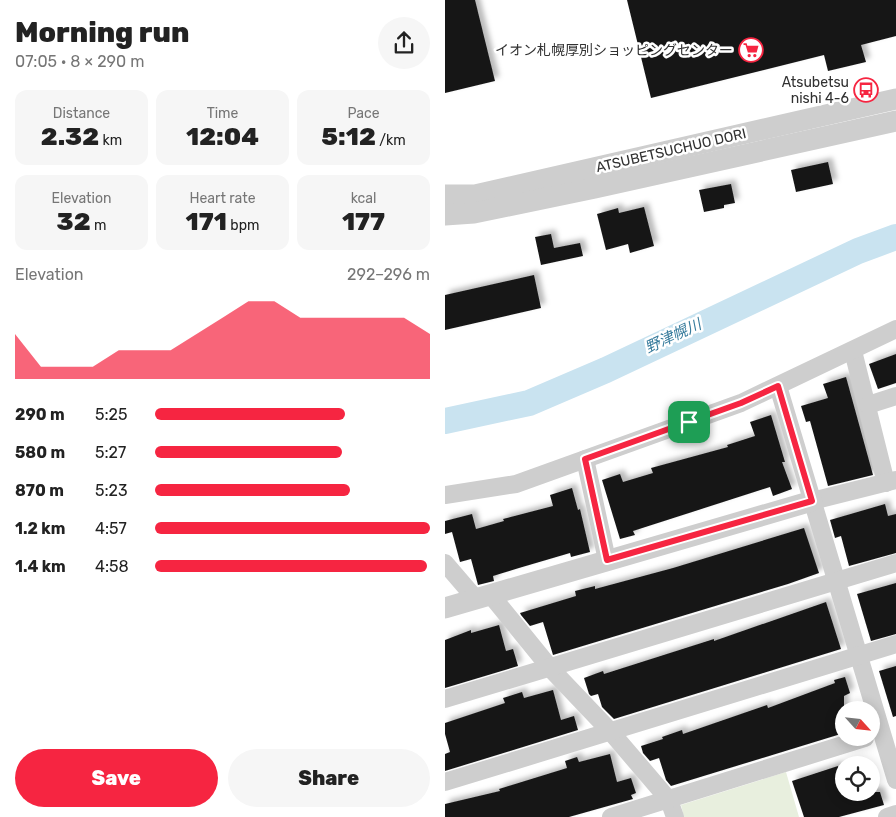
<!DOCTYPE html>
<html lang="en">
<head>
<meta charset="utf-8">
<style>
  :root { --surface:#fff; --page:#f6f6f6; --text:#222; --muted:#767676; --accent:#f62541 }
  body { margin:0; font-family:Rubik,"Noto Sans JP",sans-serif; background:var(--page); color:var(--text); height:100vh; display:flex; flex-direction:column; font-size:19px; white-space:nowrap }
  * { box-sizing:border-box; margin:0 }
  p { font-size:16px; color:var(--muted) }
  .icon { flex:none; width:28px; height:28px; fill:none; stroke:currentColor; stroke-width:2; stroke-linecap:round; stroke-linejoin:round }
  .map { position:relative; flex:1; overflow:hidden }
  .panel { display:flex; flex-direction:column; background:var(--surface); width:445px }
  .panel>* { flex:none }
  .needle { width:32px; rotate:117deg }
  .tools { position:absolute; left:390px; top:701px; display:grid; gap:10px }
  .tools a { display:grid; place-items:center; width:45px; height:45px; border-radius:50%; background:var(--surface); box-shadow:0 2px 12px #0003; font-size:25px }
  .pin { position:absolute; display:grid; place-items:center; width:42px; height:42px; color:#fff; margin:-21px; border-radius:10px; box-shadow:0 2px 8px #0006 }
  .round { display:grid; place-items:center; flex:none; width:52px; height:52px; border-radius:26px; background:var(--page) }
  .overview { display:flex; align-items:center; justify-content:space-between; height:85px; padding:0 15px }
  h1 { font-size:28px; font-weight:800; line-height:38px }
  .figures { display:grid; grid-template-columns:repeat(3,1fr); gap:8px; height:85px; padding:5px 15px }
  .figures div { display:grid; align-content:center; border-radius:12px; background:var(--page); text-align:center }
  .figures b { font-size:25px; font-weight:800 }
  .figures small { font-size:14px; font-weight:400 }
  .figures p { font-size:14px }
  .chart { height:140px; padding:10px 15px }
  .chart p { display:flex; justify-content:space-between }
  .chart svg { width:100%; height:90px; margin-top:5px; fill:var(--accent); opacity:.7 }
  .button { display:flex; gap:10px; margin-top:auto; padding:10px 15px }
  .button a { flex:1; height:58px; border-radius:30px; background:var(--accent); color:#fff; font-size:20px; font-weight:800; line-height:58px; text-align:center }
  .button a+a { background:var(--page); color:var(--text) }
  ul { padding:0 15px; list-style:none; font-size:16px }
  li { display:grid; grid-template-columns:80px 60px 1fr; align-items:center; height:38px }
  li i { height:12px; border-radius:6px; background:var(--accent) }
  main { display:flex; flex:1; min-height:0 }
  .map>svg:first-child { display:block }
  .green { fill:#e8efde }
  .lines { fill:none; stroke-linecap:round; stroke-linejoin:round }
  .river { stroke:#c9e3f0; stroke-width:26 }
  .building { fill:#181818; filter:url(#shadow) }
  .minor { stroke:#cecece; stroke-width:18 }
  .tertiary { stroke:#cecece; stroke-width:21 }
  .route-casing { stroke:#fff; stroke-width:10 }
  .route { stroke:#f62541; stroke-width:6 }
  .labels { text-anchor:middle; stroke-width:5; stroke-linejoin:round; paint-order:stroke }
  .poi-label { font-size:14px; fill:#313131; stroke:#fff; text-anchor:end }
  .street-label { font-size:14px; fill:#313131; stroke:#fff }
  .water-label { font-size:15px; font-style:italic; fill:#367b9c; stroke:#fff }
</style>
</head>
<body>
<main>
<section class="panel">
<div class="overview"><div><h1>Morning run</h1><p>07:05 · 8 × 290 m</p></div><a class="round"><svg class="icon" aria-label="share" viewBox="0 0 24 24"><path d="M12 15V3M7 8l5-5 5 5M5 13v7h14v-7"/></svg></a></div>
<div class="figures">
<div><p>Distance</p><b>2.32<small> km</small></b></div>
<div><p>Time</p><b>12:04</b></div>
<div><p>Pace</p><b>5:12<small> /km</small></b></div>
</div>
<div class="figures">
<div><p>Elevation</p><b>32<small> m</small></b></div>
<div><p>Heart rate</p><b>171<small> bpm</small></b></div>
<div><p>kcal</p><b>177</b></div>
</div>
<div class="chart"><p><span>Elevation</span>292–296 m</p>
<svg viewBox="0 0 160 44" preserveAspectRatio="none"><path d="M0 44V22L10 38L20 38L30 38L40 30L50 30L60 30L70 22L80 14L90 6L100 6L110 14L120 14L130 14L140 14L150 14L160 22V44z"/></svg>
</div>
<ul>
<li><b>290 m</b>5:25<i style="width:69%"></i></li>
<li><b>580 m</b>5:27<i style="width:68%"></i></li>
<li><b>870 m</b>5:23<i style="width:71%"></i></li>
<li><b>1.2 km</b>4:57<i style="width:100%"></i></li>
<li><b>1.4 km</b>4:58<i style="width:99%"></i></li>
</ul>
<div class="button"><a>Save</a><a>Share</a></div>
</section>
<div class="map">
<svg width="451" height="817" viewBox="0 0 451 817">
  <defs>
    <filter id="shadow"><feDropShadow dx="4.5" dy="-4.5" stdDeviation="2.5" flood-color="#0004"/></filter>
  </defs>
  <rect width="100%" height="100%" fill="#fff"/>
  <path class="green" d="M341,772L354,817H239L236,805Z"/>
  <g class="lines">
    <path class="river" d="M0,421L84,403L161,370L413,251L451,237"/>
  </g>
  <g class="building">
    <path d="M0,0H30L50,81L0,93Z"/>
    <path d="M182,0H451V36L416,45L421,62L383,71L379,55L206,98Z"/>
    <path d="M383,162L388,184L351,192L346,170Z"/>
    <path d="M286,184L290,203L279,205V208L259,212L254,190Z"/>
    <path d="M199,207L209,246L185,253L183,244L161,250L152,214L173,208L174,213Z"/>
    <path d="M106,234L109,248L135,243L138,256L96,265L90,237Z"/>
    <path d="M89,275L96,308L0,330V295Z"/>
    <path d="M451,354V383L433,389L424,364Z"/>
    <path d="M401,377L428,475L383,486L365,421L361,422L356,406L383,398L378,384Z"/>
    <path d="M326,415L340,462H337L347,489L328,496L325,487L188,531L190,535L175,539L157,480L175,474L178,482L208,473L206,468L283,447L282,445L310,436L305,422Z"/>
    <path d="M127,488L133,510L135,509L145,552L126,557L125,553L74,568L48,576L49,581L33,585L26,559L15,562L7,532L0,534V521L27,514L31,529L59,521L58,519L108,506L105,495Z"/>
    <path d="M440,504L443,516L451,514V553L404,566L396,536L390,538L385,520Z"/>
    <path d="M359,528L374,573L343,584L108,655L98,622L85,626L76,615L75,613L131,596L130,591L150,586V589L228,568Z"/>
    <path d="M451,583V634L426,641L412,594Z"/>
    <path d="M381,602L396,649L169,719L157,707L153,694L146,696L144,694L139,678L158,671L159,674L269,639V641Z"/>
    <path d="M54,625L61,651L68,649L73,666L0,688V640L26,630V633Z"/>
    <path d="M451,666V716L448,717L434,671Z"/>
    <path d="M400,677L405,693L399,696V733L226,786L221,780L214,758L205,761L198,753L196,746L218,739L217,737L237,730L238,734L322,705L323,708L390,683L389,680Z"/>
    <path d="M108,690L116,720L129,716L133,730L0,771V754L5,752L0,734V723L60,703L58,698L77,692L79,698Z"/>
    <path d="M165,754L172,782L186,778L191,793L186,795L188,799L124,817H0V804L55,791L54,789L122,768L120,761L132,757L134,762Z"/>
    <path d="M393,766L399,792H435L439,805L394,817H359L347,781Z"/>
  </g>
  <g class="lines">
    <g class="minor">
      <path d="M408,351L441,483"/>
      <path d="M333,386L451,780"/>
      <path d="M423,405L451,396"/>
      <path d="M140,459L162,560"/>
      <path d="M0,495L71,484L296,403L451,329"/>
      <path d="M367,501L451,480"/>
      <path d="M0,563L30,598"/>
      <path d="M45,594L106,669L165,731L224,800L230,817"/>
      <path d="M0,699L451,563"/>
      <path d="M0,782L451,644"/>
      <path d="M166,817L420,738"/>
      <path d="M442,817L451,814"/>
    </g>
    <g class="tertiary">
      <path d="M0,195H30L451,99"/>
      <path d="M0,215L29,213L150,188L451,121"/>
      <path d="M0,608L367,501"/>
    </g>
  </g>
  <g class="lines">
    <g class="route-casing">
      <path id="route" d="M333,386L367,501L162,560L140,459L296,403Z"/>
    </g>
    <use href="#route" class="route"/>
  </g>
  <defs>
    <g id="supermarket-ring" transform="scale(1.25)"><circle r="9.5" fill="#fff" stroke="#f62541" stroke-width="1.5"/><path d="M-6-5.5h2.5l.6 2H6L4.5 2H-2.5L-4.4-4H-6ZM-1.5 3.2a1.3 1.3 0 1 0 .1 0ZM3 3.2a1.3 1.3 0 1 0 .1 0Z" fill="#f62541"/></g>
    <g id="bus-ring" transform="scale(1.25)"><circle r="9.5" fill="#fff" stroke="#f62541" stroke-width="1.5"/><path d="M-5-6H5V4H4V6H2V4H-2V6H-4V4H-5ZM-3.5-4V0h7V-4ZM-3.5 1.2v1.5H-2V1.2ZM2 1.2v1.5H3.5V1.2Z" fill="#f62541"/></g>
  </defs>
  <g fill-rule="evenodd">
    <use href="#supermarket-ring" x="306" y="50"/>
    <use href="#bus-ring" x="421" y="90"/>
  </g>
  <g class="labels">
    <g class="poi-label">
      <text x="288" y="55">イオン札幌厚別ショッピングセンター</text>
      <text x="404" y="87">Atsubetsu<tspan x="404" dy="16">nishi 4-6</tspan></text>
    </g>
    <g class="street-label">
      <text transform="translate(226 150) rotate(-13)" y="5">ATSUBETSUCHUO DORI</text>
    </g>
    <g class="water-label">
      <text transform="translate(228 336) rotate(-25)" y="5">野津幌川</text>
    </g>
  </g>
</svg>
<div class="tools">
<a><svg class="needle" viewBox="-14 -14 28 28"><path d="M0-13l5 13h-10z" fill="#e53935"/><path d="M0 13l5-13h-10z" fill="#767676"/></svg></a>
<a><svg class="icon" aria-label="locate" viewBox="0 0 24 24"><circle cx="12" cy="12" r="6"/><path d="M12 2v4M12 18v4M2 12h4M18 12h4"/></svg></a>
</div>
<div class="pin" style="left:244px;top:422px;background:#1e9e55"><svg class="icon" aria-label="arrive" viewBox="0 0 24 24"><path d="M6 21V4h12l-3 4 3 4H6"/></svg></div>
</div>
</main>
</body>
</html>
